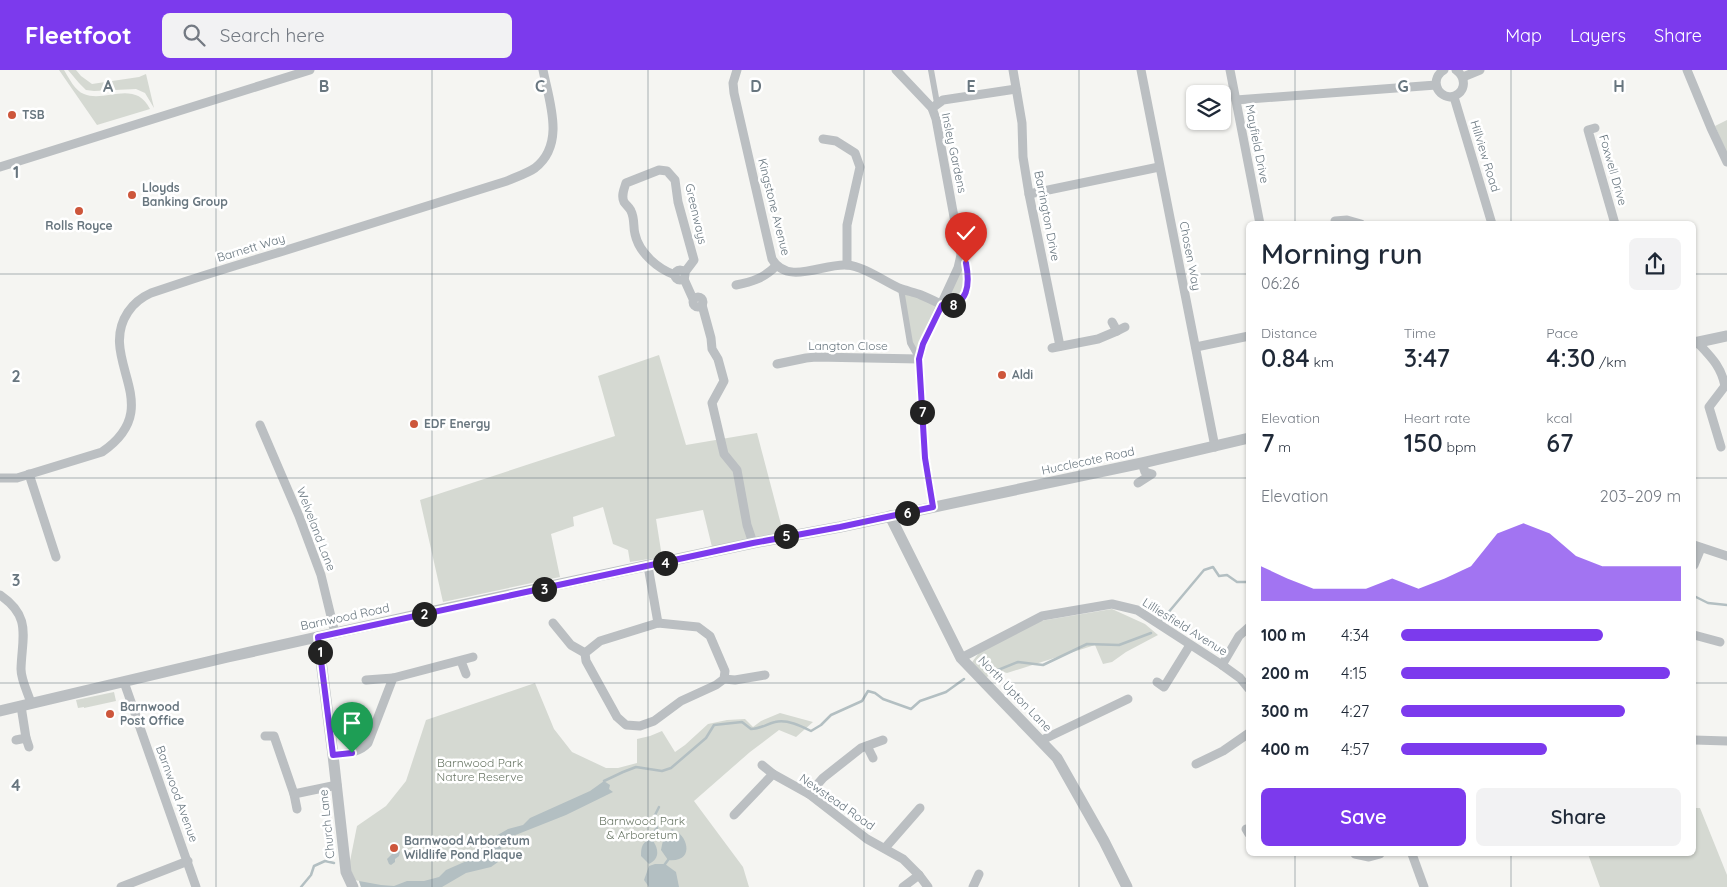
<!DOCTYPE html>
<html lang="en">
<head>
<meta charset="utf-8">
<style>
  :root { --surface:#fff; --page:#f2f2f3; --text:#1f2937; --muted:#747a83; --accent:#7c3aed }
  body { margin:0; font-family:Quicksand,sans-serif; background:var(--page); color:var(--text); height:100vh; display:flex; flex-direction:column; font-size:19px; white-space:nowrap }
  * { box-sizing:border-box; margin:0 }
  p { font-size:16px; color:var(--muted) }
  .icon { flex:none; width:28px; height:28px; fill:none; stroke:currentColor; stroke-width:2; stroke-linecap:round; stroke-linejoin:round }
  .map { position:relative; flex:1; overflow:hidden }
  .side { position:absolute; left:1246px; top:151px; width:450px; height:635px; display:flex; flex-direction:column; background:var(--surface); border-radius:8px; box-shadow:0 1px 4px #0004 }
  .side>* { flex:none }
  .fabs { position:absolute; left:1186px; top:15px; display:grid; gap:10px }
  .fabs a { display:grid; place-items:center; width:45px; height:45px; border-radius:8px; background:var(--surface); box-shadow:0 1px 4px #0004; font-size:25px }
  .pin { position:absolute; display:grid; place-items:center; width:42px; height:42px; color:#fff; margin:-51px -21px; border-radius:50% 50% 50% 0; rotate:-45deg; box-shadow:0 0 5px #0007 }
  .pin .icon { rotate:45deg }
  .km { position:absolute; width:25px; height:25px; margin:-12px; border-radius:50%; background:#222; color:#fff; font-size:14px; line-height:25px; text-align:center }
  .round { display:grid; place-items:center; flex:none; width:52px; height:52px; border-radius:8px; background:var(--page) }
  .overview { display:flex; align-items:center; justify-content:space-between; height:85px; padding:0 15px }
  h1 { font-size:28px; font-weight:600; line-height:38px }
  .figures { display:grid; grid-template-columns:repeat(3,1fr); gap:8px; height:85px; padding:5px 15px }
  .figures div { display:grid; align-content:center }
  .figures b { font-size:25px; font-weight:600 }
  .figures small { font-size:14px; font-weight:400 }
  .figures p { font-size:14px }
  .chart { height:140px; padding:10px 15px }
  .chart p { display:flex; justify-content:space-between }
  .chart svg { width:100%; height:90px; margin-top:5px; fill:var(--accent); opacity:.7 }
  .action { display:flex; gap:10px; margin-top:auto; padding:10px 15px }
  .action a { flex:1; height:58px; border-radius:8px; background:var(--accent); color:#fff; font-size:20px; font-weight:600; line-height:58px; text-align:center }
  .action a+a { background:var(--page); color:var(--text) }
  ul { padding:0 15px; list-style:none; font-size:16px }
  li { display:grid; grid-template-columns:80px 60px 1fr; align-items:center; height:38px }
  li i { height:12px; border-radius:6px; background:var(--accent) }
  header { display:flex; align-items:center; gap:30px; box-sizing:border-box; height:70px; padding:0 25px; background:var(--accent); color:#fff }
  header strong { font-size:24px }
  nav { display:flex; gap:28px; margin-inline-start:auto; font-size:18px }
  .search { width:350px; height:45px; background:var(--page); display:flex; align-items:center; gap:12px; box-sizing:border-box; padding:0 18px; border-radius:8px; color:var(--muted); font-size:19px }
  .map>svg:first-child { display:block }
  .green { fill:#d5d9d2 }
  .water { fill:#b3bfc2 }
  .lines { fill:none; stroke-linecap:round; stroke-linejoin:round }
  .stream { stroke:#b3bfc2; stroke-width:2.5 }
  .pedestrian { stroke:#bbbfc2; stroke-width:6 }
  .minor { stroke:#bbbfc2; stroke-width:9 }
  .tertiary { stroke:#bbbfc2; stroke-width:11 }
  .route-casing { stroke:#fff; stroke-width:10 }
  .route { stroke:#7c3aed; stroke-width:6 }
  .grid { fill:none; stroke:#68767f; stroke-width:1; stroke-opacity:0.55 }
  .poi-dot { fill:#cd563b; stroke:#fff; stroke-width:2 }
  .labels { text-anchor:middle; stroke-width:5; stroke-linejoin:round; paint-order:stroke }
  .poi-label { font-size:12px; font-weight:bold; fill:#68767f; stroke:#fff; text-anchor:start }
  .street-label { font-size:12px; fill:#68767f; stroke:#fff }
  .park-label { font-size:12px; fill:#6a7766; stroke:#fff }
  .grid-label { font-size:16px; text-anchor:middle; font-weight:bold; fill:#68767f; stroke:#fff; stroke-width:5; stroke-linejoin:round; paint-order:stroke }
</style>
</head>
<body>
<header>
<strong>Fleetfoot</strong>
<div class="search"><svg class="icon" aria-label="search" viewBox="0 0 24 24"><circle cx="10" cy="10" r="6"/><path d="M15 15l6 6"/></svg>Search here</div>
<nav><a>Map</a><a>Layers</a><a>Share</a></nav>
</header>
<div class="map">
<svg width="1727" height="817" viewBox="0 0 1727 817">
  <rect width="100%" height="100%" fill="#f5f5f2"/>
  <g class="green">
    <path d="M59,0H64C69,8 75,21 84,24C105,33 135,9 150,39L97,55Z"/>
    <path d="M68,0H76L81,6L92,14L139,7L146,4L154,38L145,23L136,19L94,21L86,20L79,13Z"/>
    <path d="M1727,50V84L1715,56Z"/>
    <path d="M961,185L967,220L952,236L940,240L920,282L910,273L899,216L942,236Z"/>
    <path d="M659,285L686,375L757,363L783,462L712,477L703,440L656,449L662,487L630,492L628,480L613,474L603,437L573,447L574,456L551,464L560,507L443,532L420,430L615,366L598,306Z"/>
    <path d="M1112,539L1145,554L1158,565L1126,582L1112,592L1103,594L1095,575L1007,603L1000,601L982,609L970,595L981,580L1040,551Z"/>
    <path d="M535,613L554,659L572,682L606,698H618L637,693V669L650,666L662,661L675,682L685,675L708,654L727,650L745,649L753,657L761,651L780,643L813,652L796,667L779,660L750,682L694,731L743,797L749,817H361L359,811L355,810L349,796L357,756L386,736L406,711L426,650Z"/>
    <path d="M114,622L116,631L84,638V637L78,638L76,630Z"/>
    <path d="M1694,738H1700L1727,805V817H1600L1588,784H1694Z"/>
  </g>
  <g class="water">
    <path d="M604,711L610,715L609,719L613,722L566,745L503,770L498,792L491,797L466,803L442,817H361L359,811L381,815L394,816L407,811H424L439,807L446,800L478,786L491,775L496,766L508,759L523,755L530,748L590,721Z"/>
    <path d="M672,759C688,764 696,793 668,790L661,780C663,771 663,765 672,759Z"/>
    <path d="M652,769C658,778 661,788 649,794L641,786C641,777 642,771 652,769Z"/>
    <path d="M398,780L400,782L399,786L395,789V792L391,795L389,794L387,789L395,781Z"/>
    <path d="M655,794H665L676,802L679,817H649L644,810L649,796Z"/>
  </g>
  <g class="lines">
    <g class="stream">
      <path d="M1694,526L1708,533L1727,535"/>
      <path d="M1162,550L1204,500L1213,497L1219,506L1227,505L1237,512H1249"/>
      <path d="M993,602L1018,592L1043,595L1087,574L1119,575L1151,563"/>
      <path d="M604,711L623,702L636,697L662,701L671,698L706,668L714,655L742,652L751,659C761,659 766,654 775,652C787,649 801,656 811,661L821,655L831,645L862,631L868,621L875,623L883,629L911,639L920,631L946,622L964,609"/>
      <path d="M648,769L657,758L655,745L659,737"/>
      <path d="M665,794L668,790"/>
      <path d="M301,817L311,805L314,796L325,791L334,793"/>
    </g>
    <g class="pedestrian">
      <path d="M931,0L937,33"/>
      <path d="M901,219L910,273L919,289"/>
      <path d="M942,235C973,237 972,205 961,185"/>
    </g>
    <g class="minor">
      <path d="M737,0L733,13L734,23L772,189C788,216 823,193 847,195C863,196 884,211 899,218C906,221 914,222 921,225C928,228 935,231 942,235"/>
      <path d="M896,0L932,38L936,49L961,185L958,198L923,274L919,289L925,388L933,437"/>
      <path d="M1013,0L1022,53L1023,87L1029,124L1060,276"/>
      <path d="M1141,0L1215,377"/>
      <path d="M1230,0L1260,154"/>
      <path d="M1444,0C1431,8 1435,25 1450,27C1465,25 1468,9 1456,0"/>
      <path d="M1687,0L1711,58L1727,92"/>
      <path d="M1463,7L1480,0"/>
      <path d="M1454,27L1492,154"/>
      <path d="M1236,30L1436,15"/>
      <path d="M932,38L943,30L1016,19"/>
      <path d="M1595,58L1588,60L1615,154"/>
      <path d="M823,69L836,71L855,83L860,97L847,155V195"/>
      <path d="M0,97L310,0"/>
      <path d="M1029,124L1159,97"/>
      <path d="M1335,151L1347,150L1361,154"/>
      <circle cx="680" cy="205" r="5"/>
      <path d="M675,205C658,199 639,183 635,164C633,157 635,149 631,141C630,138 626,135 624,132C621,126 624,119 626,113L659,100L667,101L675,110L678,132L694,190L685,202"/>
      <path d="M684,209L693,229"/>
      <path d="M736,215C752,212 764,208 776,196"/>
      <circle cx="698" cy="232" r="5"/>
      <path d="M702,235L711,268L712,279L718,289L724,311L712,333L724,384L737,400L747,455L753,473"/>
      <path d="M1112,252L1117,261L1125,257"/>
      <path d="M1697,272C1711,287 1721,296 1725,316L1709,337L1721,377"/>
      <path d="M1196,277L1249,266"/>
      <path d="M1052,278L1098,269L1117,261"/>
      <path d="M777,294L806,288L816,287L919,289"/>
      <path d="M260,355L299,446L321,505L335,563"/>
      <path d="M29,404L56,487"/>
      <path d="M0,408H17L102,382C169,336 96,290 128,242C134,233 142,227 151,223C163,219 175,215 187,211C217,201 247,192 277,183C354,159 431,135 507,111C516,107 528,103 535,98C566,74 549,31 543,0"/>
      <path d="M1138,413L1152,404L1145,402L1142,393"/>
      <path d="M1694,475L1727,486"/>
      <path d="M1694,495L1701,478"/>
      <path d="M648,496L658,553"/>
      <path d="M0,525C32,547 22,566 21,599C21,610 28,623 31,633"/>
      <path d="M553,553L571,575L585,583"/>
      <path d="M658,553L698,557L710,566L725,601L724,609L716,615L681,631L654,651L640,656L626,655L617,647L586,591L585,583L600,571Z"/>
      <path d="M1694,565L1720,572"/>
      <path d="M961,588L1042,546L1112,534L1137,540L1222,595L1240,608L1249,619"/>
      <path d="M461,591L466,604"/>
      <path d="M1222,595L1239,566L1249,557"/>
      <path d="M724,609L735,610L765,605"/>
      <path d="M366,610L393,608"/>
      <path d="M124,612L196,817"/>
      <path d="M1157,612L1164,617L1190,575"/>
      <path d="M265,666H274L294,724L297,739"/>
      <path d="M26,668L29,677"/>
      <path d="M16,670L26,668L21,636"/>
      <path d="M1694,670L1727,671"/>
      <path d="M1040,671L1128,629"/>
      <path d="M867,676L873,688"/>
      <path d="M333,685C346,683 359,683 368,673L393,608L473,587"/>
      <path d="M1196,694L1223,681L1249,663"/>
      <path d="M762,695L773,704"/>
      <path d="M294,724L337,715"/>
      <path d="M809,724L823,708L861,678L883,670"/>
      <path d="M734,745L773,704L809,724L867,769L903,789L919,805L928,817"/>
      <path d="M1246,759L1249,764"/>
      <path d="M885,778L920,738"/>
      <path d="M1355,784L1369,787L1380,784"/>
      <path d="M1412,784L1424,817"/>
      <path d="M121,817L188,791"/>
      <path d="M903,817L919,805"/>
      <path d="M973,817L979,804"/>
    </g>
    <g class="tertiary">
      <path d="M1694,273L1727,266"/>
      <path d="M890,446L961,588L1057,688L1104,771L1127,817"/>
      <path d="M318,567L333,685L346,802L353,817"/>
      <path d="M0,641L228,587L443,539L753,473L840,457L1142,393L1249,368"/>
    </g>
  </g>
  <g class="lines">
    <g class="route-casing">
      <path id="route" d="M352,683L333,685L318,567L753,473L840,457L933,437L925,388L919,289L923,274L942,235C969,237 970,214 966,193"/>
    </g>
    <use href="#route" class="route"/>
  </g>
  <path class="grid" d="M216,0V817M432,0V817M648,0V817M864,0V817M1079,0V817M1295,0V154M1511,0V154M0,204H1249M1694,204H1727M0,408H1249M1694,408H1727M0,613H1249M1694,613H1727M1295,784V817M1511,784V817"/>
  <g class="poi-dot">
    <circle cx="12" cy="45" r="5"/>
    <circle cx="132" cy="125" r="5"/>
    <circle cx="79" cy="141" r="5"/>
    <circle cx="1002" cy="305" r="5"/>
    <circle cx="414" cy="354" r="5"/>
    <circle cx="110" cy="644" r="5"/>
    <circle cx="394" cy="778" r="5"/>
  </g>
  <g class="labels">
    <g class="poi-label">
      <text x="22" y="49">TSB</text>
      <text x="142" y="122">Lloyds<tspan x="142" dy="14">Banking Group</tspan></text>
      <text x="79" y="160" text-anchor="middle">Rolls Royce</text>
      <text x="1012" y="309">Aldi</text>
      <text x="424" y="358">EDF Energy</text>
      <text x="120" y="641">Barnwood<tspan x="120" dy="14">Post Office</tspan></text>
      <text x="404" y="775">Barnwood Arboretum<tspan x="404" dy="14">Wildlife Pond Plaque</tspan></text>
    </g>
    <g class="street-label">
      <text transform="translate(1257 74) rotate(79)" y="4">Mayfield Drive</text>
      <text transform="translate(954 83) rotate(78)" y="4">Insley Gardens</text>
      <text transform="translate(1485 86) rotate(73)" y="4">Hillview Road</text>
      <text transform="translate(1613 100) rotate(74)" y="4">Foxwell Drive</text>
      <text transform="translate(774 137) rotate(76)" y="4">Kingstone Avenue</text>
      <text transform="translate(696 144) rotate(77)" y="4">Greenways</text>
      <text transform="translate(1047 146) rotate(79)" y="4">Barrington Drive</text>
      <text transform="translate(251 178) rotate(-17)" y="4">Barnett Way</text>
      <text transform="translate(1190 186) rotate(79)" y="4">Chosen Way</text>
      <text x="848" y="280">Langton Close</text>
      <text transform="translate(1088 391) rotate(-12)" y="4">Hucclecote Road</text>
      <text transform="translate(316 459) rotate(69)" y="4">Welveland Lane</text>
      <text transform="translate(345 547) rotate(-12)" y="4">Barnwood Road</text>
      <text transform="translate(1185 557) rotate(32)" y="4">Lilliesfield Avenue</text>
      <text transform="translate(1015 624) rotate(46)" y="4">North Upton Lane</text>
      <text transform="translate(177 724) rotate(70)" y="4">Barnwood Avenue</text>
      <text transform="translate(837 732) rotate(35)" y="4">Newstead Road</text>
      <text transform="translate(327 754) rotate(-96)" y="4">Church Lane</text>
    </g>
    <g class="park-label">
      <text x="480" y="697">Barnwood Park<tspan x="480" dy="14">Nature Reserve</tspan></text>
      <text x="642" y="755">Barnwood Park<tspan x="642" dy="14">&amp; Arboretum</tspan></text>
    </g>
  </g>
  <g class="grid-label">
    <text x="108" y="22">A</text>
    <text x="324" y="22">B</text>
    <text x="540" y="22">C</text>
    <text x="756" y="22">D</text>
    <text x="971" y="22">E</text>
    <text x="1403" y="22">G</text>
    <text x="1619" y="22">H</text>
    <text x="16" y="108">1</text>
    <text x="16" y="312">2</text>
    <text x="16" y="516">3</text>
    <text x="16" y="721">4</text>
  </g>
</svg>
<div class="fabs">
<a><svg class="icon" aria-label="layers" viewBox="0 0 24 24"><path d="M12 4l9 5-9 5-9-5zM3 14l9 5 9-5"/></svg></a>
</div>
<div class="pin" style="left:352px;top:683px;background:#1e9e55"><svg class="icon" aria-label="arrive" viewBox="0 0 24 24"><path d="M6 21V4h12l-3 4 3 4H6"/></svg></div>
<div class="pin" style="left:966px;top:193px;background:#d93025"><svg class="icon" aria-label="check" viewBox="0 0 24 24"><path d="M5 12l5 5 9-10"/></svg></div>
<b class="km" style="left:320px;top:582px">1</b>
<b class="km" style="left:424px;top:544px">2</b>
<b class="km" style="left:544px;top:519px">3</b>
<b class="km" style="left:665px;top:493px">4</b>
<b class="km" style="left:786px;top:466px">5</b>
<b class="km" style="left:907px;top:443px">6</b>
<b class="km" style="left:922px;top:342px">7</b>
<b class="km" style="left:953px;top:235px">8</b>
<section class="side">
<div class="overview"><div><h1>Morning run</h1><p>06:26</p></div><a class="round"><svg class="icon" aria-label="share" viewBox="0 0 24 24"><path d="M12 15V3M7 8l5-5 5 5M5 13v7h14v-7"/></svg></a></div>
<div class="figures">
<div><p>Distance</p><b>0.84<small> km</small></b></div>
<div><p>Time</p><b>3:47</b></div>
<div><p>Pace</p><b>4:30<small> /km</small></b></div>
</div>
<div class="figures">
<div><p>Elevation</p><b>7<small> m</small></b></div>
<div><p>Heart rate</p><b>150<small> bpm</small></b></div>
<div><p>kcal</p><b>67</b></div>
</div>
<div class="chart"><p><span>Elevation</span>203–209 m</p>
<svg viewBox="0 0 160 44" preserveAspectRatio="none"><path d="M0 44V27L10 33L20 38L30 38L40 38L50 33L60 38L70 33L80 27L90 11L100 6L110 11L120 22L130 27L140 27L150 27L160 27V44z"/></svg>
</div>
<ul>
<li><b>100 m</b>4:34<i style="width:72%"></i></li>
<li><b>200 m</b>4:15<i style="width:96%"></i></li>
<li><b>300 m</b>4:27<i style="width:80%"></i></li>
<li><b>400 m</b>4:57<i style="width:52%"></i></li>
</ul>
<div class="action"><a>Save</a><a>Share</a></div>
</section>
</div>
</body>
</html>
